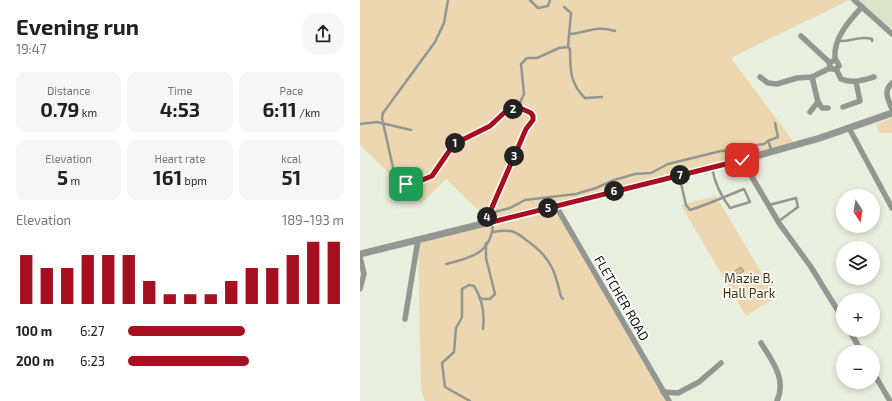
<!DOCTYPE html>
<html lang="en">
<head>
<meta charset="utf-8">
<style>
  :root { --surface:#fff; --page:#f6f6f6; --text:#202124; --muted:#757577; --accent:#a60f1f }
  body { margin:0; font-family:"Exo 2",sans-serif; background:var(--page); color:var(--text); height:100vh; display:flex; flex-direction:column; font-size:15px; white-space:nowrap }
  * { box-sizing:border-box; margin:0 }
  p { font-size:13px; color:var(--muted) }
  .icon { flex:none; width:22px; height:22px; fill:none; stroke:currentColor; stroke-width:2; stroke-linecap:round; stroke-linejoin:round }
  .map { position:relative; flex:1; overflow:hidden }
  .sheet { display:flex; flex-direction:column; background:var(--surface); width:360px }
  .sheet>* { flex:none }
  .needle { width:26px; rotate:168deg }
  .controls { position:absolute; left:476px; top:189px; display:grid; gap:8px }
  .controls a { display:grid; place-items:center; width:44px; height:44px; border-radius:50%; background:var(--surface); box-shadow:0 2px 6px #0003; font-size:20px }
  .pin { position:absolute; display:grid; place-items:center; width:34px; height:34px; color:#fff; margin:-17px; border-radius:8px; box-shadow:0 2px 6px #0006 }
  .km { position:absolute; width:20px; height:20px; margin:-10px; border-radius:50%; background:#222; color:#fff; font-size:11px; line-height:20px; text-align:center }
  .round { display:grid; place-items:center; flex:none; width:42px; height:42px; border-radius:16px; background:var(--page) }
  .overview { display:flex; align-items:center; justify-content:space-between; height:68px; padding:0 16px }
  h1 { font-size:22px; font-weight:700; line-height:30px }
  .stats { display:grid; grid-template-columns:repeat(3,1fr); gap:6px; height:68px; padding:4px 16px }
  .stats div { display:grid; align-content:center; border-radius:10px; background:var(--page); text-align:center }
  .stats b { font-size:20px; font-weight:700 }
  .stats small { font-size:11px; font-weight:400 }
  .stats p { font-size:11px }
  .chart { height:112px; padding:8px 16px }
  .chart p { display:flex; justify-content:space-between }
  .chart svg { width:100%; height:72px; margin-top:4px; stroke:var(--accent); stroke-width:6 }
  ul { padding:0 16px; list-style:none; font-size:13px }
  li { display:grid; grid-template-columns:64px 48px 1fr; align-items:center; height:30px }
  li i { height:10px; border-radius:5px; background:var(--accent) }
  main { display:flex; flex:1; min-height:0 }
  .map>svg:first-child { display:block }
  .built { fill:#dbe3cb }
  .green { fill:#ecd7b1 }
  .building { fill:#c7c18c; stroke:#969484 }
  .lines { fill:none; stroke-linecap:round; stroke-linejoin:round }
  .service { stroke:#929792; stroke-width:2.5 }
  .minor { stroke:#929792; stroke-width:5.5 }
  .tertiary { stroke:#929792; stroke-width:7 }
  .route-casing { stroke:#fff; stroke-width:8 }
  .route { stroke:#a60f1f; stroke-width:5 }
  .labels { text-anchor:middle; stroke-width:3.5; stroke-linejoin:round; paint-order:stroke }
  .park-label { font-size:13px; fill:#47340c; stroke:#fff }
  .street-label { font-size:13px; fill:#10120c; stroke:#fff }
</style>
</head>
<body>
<main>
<section class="sheet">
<div class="overview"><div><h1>Evening run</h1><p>19:47</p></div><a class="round"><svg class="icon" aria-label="share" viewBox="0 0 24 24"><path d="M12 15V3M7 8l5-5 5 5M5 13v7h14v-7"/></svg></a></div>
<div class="stats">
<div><p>Distance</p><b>0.79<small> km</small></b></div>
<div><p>Time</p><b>4:53</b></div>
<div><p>Pace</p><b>6:11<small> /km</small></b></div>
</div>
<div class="stats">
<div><p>Elevation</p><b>5<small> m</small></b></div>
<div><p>Heart rate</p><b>161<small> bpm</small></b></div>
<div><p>kcal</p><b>51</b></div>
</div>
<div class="chart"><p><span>Elevation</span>189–193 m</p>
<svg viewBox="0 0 160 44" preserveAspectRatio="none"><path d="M5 44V14M15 44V22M25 44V22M35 44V14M45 44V14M55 44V14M65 44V30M75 44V38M85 44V38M95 44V38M105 44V30M115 44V22M125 44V22M135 44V14M145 44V6M155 44V6"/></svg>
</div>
<ul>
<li><b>100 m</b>6:27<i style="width:54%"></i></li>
<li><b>200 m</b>6:23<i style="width:56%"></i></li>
</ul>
</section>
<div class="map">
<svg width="532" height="401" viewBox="0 0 532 401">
  <rect width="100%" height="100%" fill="#e9efde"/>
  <path class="built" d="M494,0H532V26L526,29Z"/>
  <g class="green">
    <path d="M0,0H489L371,58L436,145L196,206L309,401H65L61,390L58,240L130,222L86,179L61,204L0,145Z"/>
    <path d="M532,118V133H519L516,124Z"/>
    <path d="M356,196L416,297L386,316L321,205Z"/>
  </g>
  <path class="building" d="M381,267L384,271L377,275L375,271Z"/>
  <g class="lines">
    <g class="service">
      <path d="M88,0L84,23L75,42L23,113L22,118L34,172L39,178L50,185L72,176L94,144L130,126L145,112L158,107L164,94L161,64L167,58H177L199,48L208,47L211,13L204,7"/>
      <path d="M170,0L178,8L188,6L190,0"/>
      <path d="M209,34C227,33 235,25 255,31"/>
      <path d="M479,41C491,42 499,35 512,39V41"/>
      <path d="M208,47L210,49C210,69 210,84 225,98L242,97"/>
      <path d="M0,124L17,122L51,130"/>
      <path d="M412,151L408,141L418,137L415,123"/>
      <path d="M319,175L326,205L330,210C349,204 366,196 384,189L390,202L370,208C360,195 355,184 352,168"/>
      <path d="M409,205L436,198L438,207L419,221"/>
      <path d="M130,212L166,129L173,120V116L171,113L158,107"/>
      <path d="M128,221L127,214L150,208L165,200L216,194L236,188L254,180L275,174L291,173L308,164L361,151L380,150L389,146L404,144L408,141"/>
      <path d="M133,232C155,228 157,233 174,246C192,260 196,275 201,297L203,299"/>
      <path d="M86,264C111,258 132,253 133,223"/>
      <path d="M119,297L123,299H130L135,294L126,258V243"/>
      <path d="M110,401L85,387L82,363L94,352L96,328L102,317V289L109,285L114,286C123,300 125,313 123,329"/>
    </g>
    <g class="minor">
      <path d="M494,0L532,34"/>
      <path d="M441,36L469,62"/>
      <path d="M475,60L469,63L471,69H476L479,66C478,62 476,61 475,58C473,38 490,20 502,7"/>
      <path d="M476,69L481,79C493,84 503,80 514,77"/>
      <path d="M400,77L408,83L417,84L437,78L452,77L470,68"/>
      <path d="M452,77L458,102L462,108H468"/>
      <path d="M532,83C523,91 528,99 532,109"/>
      <path d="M483,107L500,101L496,82"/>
      <path d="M450,112L458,102"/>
      <path d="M489,128L532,208"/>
      <path d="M382,160L419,223L451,267L483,319"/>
      <path d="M196,206L309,401"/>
      <path d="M0,257L4,274L0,289"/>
      <path d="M45,319L58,240"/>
      <path d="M489,330L502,352"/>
      <path d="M401,343C412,361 427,379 417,401"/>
      <path d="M513,372L530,401"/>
      <path d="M303,392L318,393L339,382L361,363"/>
    </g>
    <path class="tertiary" d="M0,254L382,160L460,138L532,113"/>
  </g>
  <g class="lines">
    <g class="route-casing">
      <path id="route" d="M46,184L50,185L72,176L94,144L130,126L145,112L158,107L171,113L173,116V120L166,129L130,212L127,214L128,223L382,160"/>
    </g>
    <use href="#route" class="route"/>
  </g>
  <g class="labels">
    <g class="park-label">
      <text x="389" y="283">Mazie B.<tspan x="389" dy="15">Hall Park</tspan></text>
    </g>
    <g class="street-label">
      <text transform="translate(262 298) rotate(60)" y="5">FLETCHER ROAD</text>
    </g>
  </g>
</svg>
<div class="controls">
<a><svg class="needle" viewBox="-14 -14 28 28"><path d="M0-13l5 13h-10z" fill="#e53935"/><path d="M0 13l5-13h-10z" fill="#757577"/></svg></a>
<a><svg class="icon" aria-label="layers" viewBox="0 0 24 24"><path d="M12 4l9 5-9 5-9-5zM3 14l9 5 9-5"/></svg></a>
<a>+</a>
<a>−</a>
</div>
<div class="pin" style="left:46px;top:184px;background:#1e9e55"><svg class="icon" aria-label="arrive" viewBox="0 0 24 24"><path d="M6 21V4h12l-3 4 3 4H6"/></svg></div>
<div class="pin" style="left:382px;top:160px;background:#d93025"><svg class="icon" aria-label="check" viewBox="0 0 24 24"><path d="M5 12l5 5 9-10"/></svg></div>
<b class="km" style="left:95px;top:143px">1</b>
<b class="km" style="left:153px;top:109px">2</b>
<b class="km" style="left:154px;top:156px">3</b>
<b class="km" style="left:127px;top:217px">4</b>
<b class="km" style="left:188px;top:208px">5</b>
<b class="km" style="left:254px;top:191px">6</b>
<b class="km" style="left:320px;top:175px">7</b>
</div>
</main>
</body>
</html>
